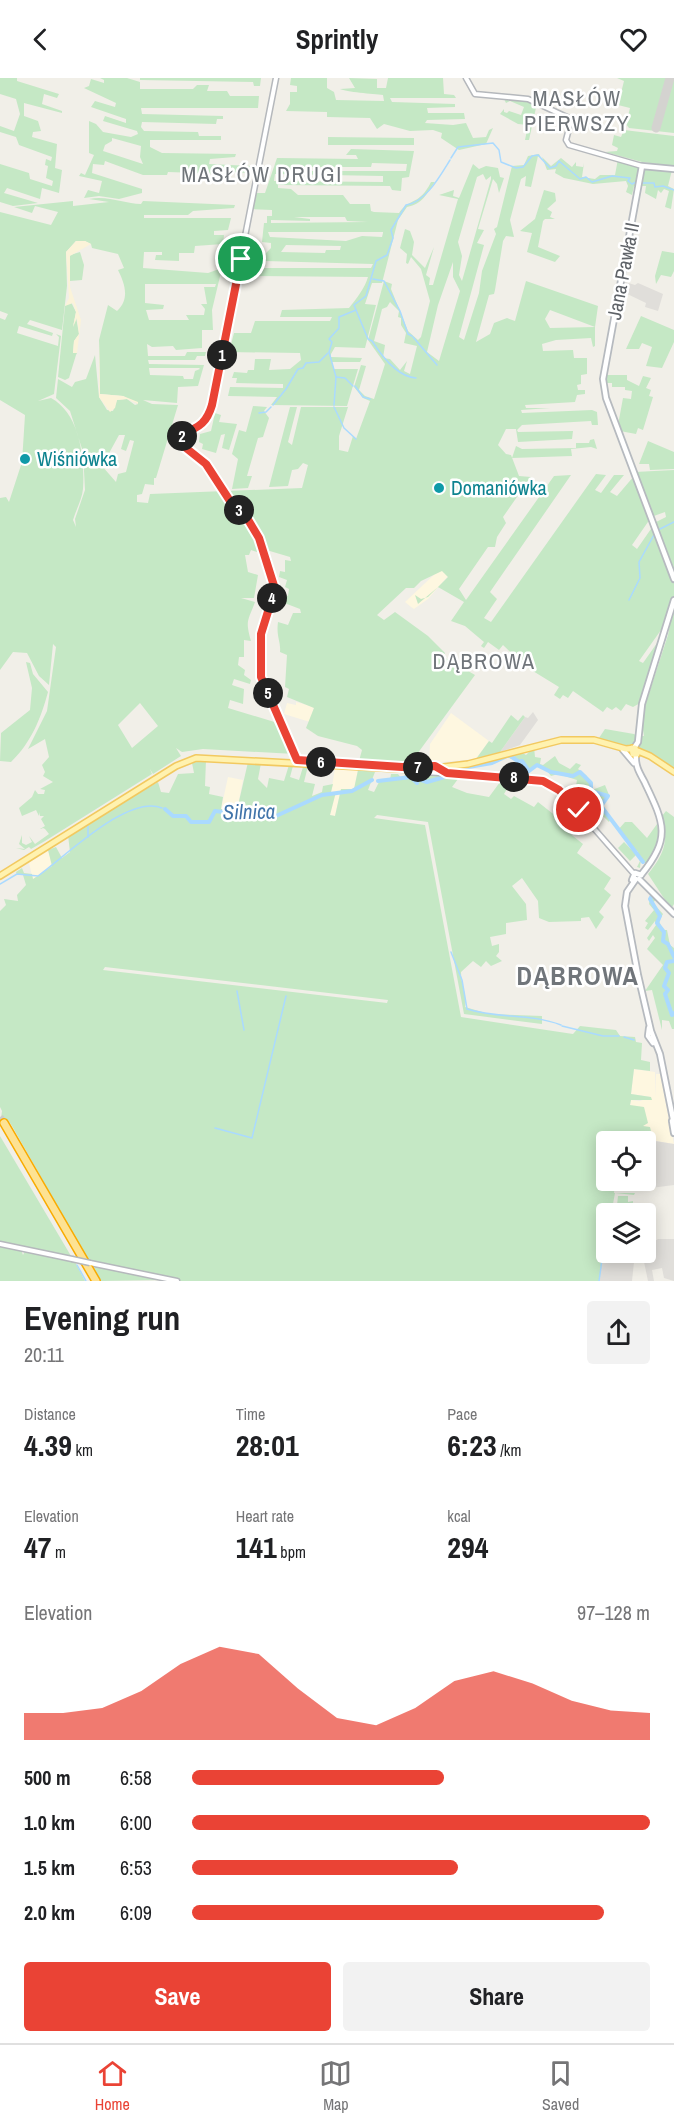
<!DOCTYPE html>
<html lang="en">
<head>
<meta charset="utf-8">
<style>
  :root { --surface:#fff; --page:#f2f2f2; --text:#202124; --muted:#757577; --line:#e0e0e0; --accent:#ea4335 }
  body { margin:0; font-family:"Archivo Narrow",sans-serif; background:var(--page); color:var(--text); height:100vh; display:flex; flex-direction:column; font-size:22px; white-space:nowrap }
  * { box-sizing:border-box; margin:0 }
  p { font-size:20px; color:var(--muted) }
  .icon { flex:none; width:33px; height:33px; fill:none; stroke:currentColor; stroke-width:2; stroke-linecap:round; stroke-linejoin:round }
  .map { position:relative; height:1203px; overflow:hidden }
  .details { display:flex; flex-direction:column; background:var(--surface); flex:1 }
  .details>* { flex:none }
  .controls { position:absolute; left:596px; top:1053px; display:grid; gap:12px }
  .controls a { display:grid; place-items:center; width:60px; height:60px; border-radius:6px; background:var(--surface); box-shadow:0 3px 15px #0003; font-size:30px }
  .pin { position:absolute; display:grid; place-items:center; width:51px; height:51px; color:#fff; margin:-26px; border:3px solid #fff; border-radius:50%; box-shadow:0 2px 6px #0007 }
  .km { position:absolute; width:30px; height:30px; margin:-15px; border-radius:50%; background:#222; color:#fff; font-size:16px; line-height:30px; text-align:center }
  .round { display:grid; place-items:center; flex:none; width:63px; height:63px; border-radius:6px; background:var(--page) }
  .summary { display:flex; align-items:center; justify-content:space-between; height:102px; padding:0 24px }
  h1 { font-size:33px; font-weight:700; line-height:45px }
  .stats { display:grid; grid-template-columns:repeat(3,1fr); gap:9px; height:102px; padding:6px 24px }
  .stats div { display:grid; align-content:center }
  .stats b { font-size:30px; font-weight:700 }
  .stats small { font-size:16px; font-weight:400 }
  .stats p { font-size:16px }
  .chart { height:168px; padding:12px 24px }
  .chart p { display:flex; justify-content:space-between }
  .chart svg { width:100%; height:108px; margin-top:6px; fill:var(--accent); opacity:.7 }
  .cta { display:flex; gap:12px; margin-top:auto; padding:12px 24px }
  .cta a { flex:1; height:69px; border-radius:6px; background:var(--accent); color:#fff; font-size:24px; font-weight:700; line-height:69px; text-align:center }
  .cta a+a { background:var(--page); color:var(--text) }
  ul { padding:0 24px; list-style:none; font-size:20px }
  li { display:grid; grid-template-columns:96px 72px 1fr; align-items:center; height:45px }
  li i { height:15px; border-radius:8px; background:var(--accent) }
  header { display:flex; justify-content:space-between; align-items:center; height:78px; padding:0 24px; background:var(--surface); font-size:27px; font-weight:700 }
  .menu { display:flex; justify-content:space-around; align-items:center; height:84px; border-top:2px solid var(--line); background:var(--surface); font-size:16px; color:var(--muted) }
  .menu a { display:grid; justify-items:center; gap:3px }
  .menu .selected { color:var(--accent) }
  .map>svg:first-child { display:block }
  .commercial { fill:#fef7e0 }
  .industrial { fill:#e0deda }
  .green { fill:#c5e8c5; fill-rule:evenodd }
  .sand { fill:#fbf3d9 }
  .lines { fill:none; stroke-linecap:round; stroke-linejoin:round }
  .stream { stroke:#aadaff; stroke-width:1.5 }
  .river { stroke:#aadaff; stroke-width:4 }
  .runway { stroke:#d4d3d0; stroke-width:9 }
  .motorway-tunnel { stroke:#ccccc8; stroke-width:7; stroke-dasharray:7 3.5; stroke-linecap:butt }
  .tertiary-casing { stroke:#b5b8bc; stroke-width:7 }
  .secondary-casing { stroke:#b6babf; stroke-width:8 }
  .primary-casing { stroke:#f2c960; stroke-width:8 }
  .motorway-casing { stroke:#f9ab00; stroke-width:10 }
  .tertiary { stroke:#fff; stroke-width:4 }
  .secondary { stroke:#fff; stroke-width:4.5 }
  .primary { stroke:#fff2af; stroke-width:5 }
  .motorway { stroke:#fde293; stroke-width:7 }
  .tertiary-bridge-casing { stroke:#b5b8bc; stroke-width:7; stroke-linecap:butt }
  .tertiary-bridge { stroke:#fff; stroke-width:4 }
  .route-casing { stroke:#fff; stroke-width:12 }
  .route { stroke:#ea4335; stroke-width:8 }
  .culture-dot { fill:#0f9aa8; stroke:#fff; stroke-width:2 }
  .labels { text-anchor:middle; stroke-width:5; stroke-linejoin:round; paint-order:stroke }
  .street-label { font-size:20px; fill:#5f6368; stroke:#fff }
  .culture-label { font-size:20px; fill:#0d838f; stroke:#fff; text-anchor:start }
  .water-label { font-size:21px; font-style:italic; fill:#4174aa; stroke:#fff }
  .quarter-label { font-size:22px; letter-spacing:1.5px; fill:#70757a; stroke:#fff }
  .district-label { font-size:26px; font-weight:bold; letter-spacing:1.5px; fill:#70757a; stroke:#fff }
</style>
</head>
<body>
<header><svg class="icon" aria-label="back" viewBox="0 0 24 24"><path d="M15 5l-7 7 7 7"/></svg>Sprintly<svg class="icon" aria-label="heart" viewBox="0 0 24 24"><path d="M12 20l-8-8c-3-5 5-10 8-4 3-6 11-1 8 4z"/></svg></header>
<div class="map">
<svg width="674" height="1203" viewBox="0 0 674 1203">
  <rect width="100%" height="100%" fill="#f1efe8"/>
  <g class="commercial">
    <path d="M440,491L448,498L428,521L414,531L411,529L405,524Z"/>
    <path d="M296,624L314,629L310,644L284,636L287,625L296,627Z"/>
    <path d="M451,635L489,663L476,681L429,685L430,666Z"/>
    <path d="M335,690L358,692L354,711H341L335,738L330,737L335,714L331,715Z"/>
    <path d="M228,699L243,702L237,732L221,731Z"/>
    <path d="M48,772L53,788L33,802L29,785Z"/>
    <path d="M634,991L655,994V1020L656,996H660L674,1066L644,1061V1052L650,1053L643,1048L630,1028L631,1022L640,1023L651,1019L631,1016Z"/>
  </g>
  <g class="industrial">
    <path d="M622,203L635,207L638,205L663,216L658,233L645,229L646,225L619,212Z"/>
    <path d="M533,634L538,642L520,667L500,674L525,639L528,640Z"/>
    <path d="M623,1058L674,1066V1107L643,1111L645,1064H622Z"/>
    <path d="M658,1161H674V1203L664,1200L662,1190L652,1192L654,1203H648L643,1179L650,1178L648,1168Z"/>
    <path d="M605,1163L606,1174L635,1175L632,1203H599Z"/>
  </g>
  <g class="green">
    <path d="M0,0H17V3L59,16L57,20L44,16L42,26L62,33V35L24,25V38L38,43L41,53L33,54L32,59L57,66L55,90L62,92L59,115L42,110L40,121L7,110L4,115L38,125L13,128L0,124V86L29,95L30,101L52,108L53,103L46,100L48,88L45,87L46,81L51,83L52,79L19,67L16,59L0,54V48L14,53L20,36L16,21L0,16Z"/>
    <path d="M100,0H127L140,4V11H193L197,7H209L207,13H227L230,18H259L258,30H141L142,36L223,38V41H217L216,46L142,44L141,49L144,53L198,54L199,58H221V62H150V69L162,75L236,76L235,79L210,81L209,86L252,88L250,95L227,94L225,103L200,102L201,98L224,99L225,96L168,94L167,97H143L105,83L104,87L93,86L92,95L142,111V115L119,121L99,118L84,120L88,112L99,115L102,103L79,98L81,95L85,97L94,77L89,75V43L96,46L103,54L131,59L138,56L137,53L103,43L105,38L126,45V41L91,29L95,23L115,29L116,25L84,10L89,8L91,1L104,5V2ZM112,60L141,68L140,79L143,86L103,73L105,67L112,63Z"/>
    <path d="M140,0H261L260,8H254L253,4L140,2Z"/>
    <path d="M291,0H327V10L334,14L336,22L384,23L383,17C373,16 346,14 340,11L355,10L349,0L377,1V10H386L388,0H443L444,16L454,17L456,20H390L392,24L455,26V29L427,30L428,35H464L465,41L427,42L425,45L453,47L466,45L473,60L486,59L489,52L493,50L486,66L459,72L441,60L442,55L433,52L410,53L384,46L377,51L370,40L327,39V34L286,33L290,26V14H297V8L290,7Z"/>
    <path d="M617,0H674V55L629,50L626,46L630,30L618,27L624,3Z"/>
    <path d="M503,19L537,25L529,62H525L528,47L518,46L500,36L504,31V34L507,35L509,33L521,37L524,29L510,23L506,25Z"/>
    <path d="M624,52L674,58V88L642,84L605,74L617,73L618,70L612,67L614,57L621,59Z"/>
    <path d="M328,59L414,60V67H328Z"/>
    <path d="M351,71L414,73L409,99L402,100L401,113L392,112L390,108L278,107V110L291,111L298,117H343L350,126H370L371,133L374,134L399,135C410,119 419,128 431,104H435C426,116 423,126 407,129L398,142L382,205H372L365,226L376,227L365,270L335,269L331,276V279L362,280L360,284H332L334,291H358L347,328L271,327L277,319L228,318L230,309L283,310V306L236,305L237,300H232L234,294L247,295L248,292H254L255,281H271L269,292L290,291L301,282L300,275L229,274L234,255H251L255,243H330L332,239H280L282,232L349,230C356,221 365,210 368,199L253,198L254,190H371L373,186L265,183V176L271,170V165L262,164L264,145H267V138H272V132L251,131L254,115H265L277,80L358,81L356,77H346ZM372,85L407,86L406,93H307L299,92L298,89H371ZM275,96L383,98V104L274,103ZM294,139H345L347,143L368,144L271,145V142L310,143V141ZM268,154H383V155L382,159L362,158L346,163L270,159ZM286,167L341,168L340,172H326L325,175L281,174Z"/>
    <path d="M539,76L541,80L538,78L531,109L525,108L526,98L521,101L510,142L514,159L506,158L503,163L495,212L494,216L489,217L476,264L490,256L494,245L507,240L515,243L526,203L598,228L595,249L550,232L545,241L550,250L595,249V268L593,269L591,260L556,262L542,266L543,273L573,272L574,280H587V296L581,297V306L577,307L578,312H585V316L577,317L575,324L525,327L526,330H550L521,332L522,335L592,332L597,334L598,347H592L591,343L522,347L517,352L518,354L573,353L572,361L518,364L516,351H506L498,367L506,376L511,377L519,398L531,399L503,439L506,445L497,459L495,469H488L459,511L466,522L554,398L571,397L490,514L497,521L484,540L491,544L596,396L606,397L595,412L601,415L614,397H624L610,414L617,418L634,398L650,441L632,467L637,471L653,448L674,503V519L664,551L661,552L639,583L643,585L662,558L642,624L633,629L626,626L621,633L616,629L612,632L607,629L603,634L573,613L568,620L563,617L560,621L554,617L559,609L528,590L530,586L525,582L522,585L503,567L499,572L488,564L484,570L481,568L484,564L465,548L451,543L464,524L438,509L418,526L415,517L421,521L428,519L448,499L442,493L421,503L414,510H406L377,537L384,542L395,534L428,558L445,575L444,579L475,597L412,683L395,686L359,683L362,672L357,668L318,658L306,650L314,630L287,619L289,611L285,609L287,577L280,574C281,563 276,559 278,544L288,547L293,535H301L300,531L274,521L276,515L288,518L289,511L285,509L287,502L279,499L280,493L285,494V482L291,483L290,479L263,471C257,451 245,438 232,424L229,437L234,440L238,433C251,443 258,461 263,476L251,472L249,477H245L248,494L258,497L254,520H241L255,524C248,543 245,542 251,563L244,562V579H239L238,587L245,592L244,597L251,602L250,606L234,601L232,607L244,611L243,626L230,622L228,630L281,646L295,676L203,671L182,674L176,670L181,678L153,696L150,691L152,696L45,763L31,771L29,769L24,772L16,770L25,771L19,766L22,757V765L26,767L32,764L29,758L35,766L49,756L45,751L43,750L41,751H40L45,748L41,741L44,738H40L39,734V738L36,732L22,738L19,730L32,719L35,712L38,716H44L45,712L40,711L53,704L43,698L45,694L42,687L49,679L45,661L28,671L47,633L56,569L53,566L49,607L39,598L27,575L13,574L0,592V420L6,419L9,424L22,384L25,337L0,322V240L5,242L8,236L0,233V134L51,147L58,134L35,128L32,135L14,129L73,123V128L109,124L89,121C108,117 125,126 141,126L143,123L235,127L234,130L193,133L188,137H144V140H231L228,152L214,153V157H224L223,166L195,168L194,175H179V183L155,182L156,177H162V174H144L143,190L208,195L222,190L212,232L213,252H202V270L176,272L173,268L152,269L147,266L148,278H185L187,274H206L205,278H197L195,282H148L149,286L204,287L198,308L178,309L177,325L143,322L152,326L178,327L156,400H154V407L145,406L142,416L137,417V424L148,425L150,416L302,410L308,387L303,385L298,391L292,392L288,408L269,409L290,329H297L288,364L292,367L301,329H348L339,358V372L348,374L353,358L356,361L370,323L363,320L354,309L361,287L366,288L359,312L365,318L374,321L385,286L368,262L384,203L392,206L391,211L408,253L418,262L421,259L430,223L421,191L411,179L408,186L406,185L407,176L400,170L405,151L410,153L414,164L412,177L425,190L434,169L426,197L430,200L429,207H433L458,121L439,117L454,112L453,118L459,120L473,86L479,91L486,88L498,90L500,99L504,100L499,115L497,106L493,101L478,151L484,152L477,165L484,167L459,259L464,262L479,215L482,193L496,156L494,151L497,149L512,88L524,87L528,78ZM483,96L486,102L491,98V101L462,203L459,197L462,178L458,164L477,99ZM76,163H85L91,166L92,170L118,176L124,190L118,192C125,206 130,221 117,233L108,227L99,262L100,316L123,318L138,326L135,327L127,321L117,322L113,333L107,332L99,319L95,277L86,301L75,304L72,309L58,301L56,320L70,333L83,374L85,412L75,441L76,449L73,442C76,432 82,421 83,411C85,380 80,336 51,320L38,323L54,316L61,258L56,256L59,259L58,268L17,255L19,248L52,258L53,255L27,246L30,242L62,252L67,208L66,174ZM453,184V199L460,213L439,283L427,274L438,227ZM145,206H216L215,209H204L207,226H201L205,231L204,237H186L189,242H149L146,232L163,231L164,227L145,225ZM390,224L399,233L398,239L401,240V247L406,255L404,265L417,268L410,296L404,293L407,283L400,292L390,281L383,280L385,267L374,263L382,231L387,229ZM149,290H199L200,291L195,293L193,301H184L183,298L150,297ZM119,357H125L121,371L126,373L130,362L134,363L126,394L118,396L116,404L102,388ZM140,625L158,648L132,670L118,647Z"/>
    <path d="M542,79L551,88L561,80L572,89L576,84V88L583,89L584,85L582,99L595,101L600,97H615L618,81L641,89L638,108H634L632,117L626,114L628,108L626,103L593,106L564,100L555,95L556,91L547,92Z"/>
    <path d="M644,89L672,92L668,108L674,111L671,131L665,129L669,113L664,111L661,115L658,112L656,121L645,115L646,108H641Z"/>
    <path d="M544,112L555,115L556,123L547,131L552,134L550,139L555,141H545L543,143L538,169L560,178L555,184L527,174L532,155L520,153L535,141Z"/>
    <path d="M662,173L674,175V193L671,199L661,197L656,206L655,198Z"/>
    <path d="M80,174L84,187L82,202L70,203V177Z"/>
    <path d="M71,224L76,234L73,249L76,239L79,256L74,263L73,275H77L76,277L69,300L65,302L58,299L65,228Z"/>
    <path d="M641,238L674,252V264L662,290L646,288L652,269L642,265L639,271H626Z"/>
    <path d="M604,297H627V302L639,308L643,298L651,300L646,310L651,312L649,318L653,319L643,352L638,350L636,356L620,353L618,347L623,320L631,321L632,313L625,312V309H612V305H604Z"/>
    <path d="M253,328L267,329L264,333L269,340L263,359L258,360L247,398H252L248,410L232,411L238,381L232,376L239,352L246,354Z"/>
    <path d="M215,335L221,337L219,344L237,346L229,372L222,370L225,356L221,357L216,375L202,371L203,366L199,364L200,356L211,353Z"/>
    <path d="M594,361L597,371L591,369L571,371L572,378L512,380L516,368L522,371L576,370V365H589L590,362Z"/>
    <path d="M648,363L674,374V391L650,392L649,386H639Z"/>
    <path d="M674,392V499L654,445L666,439L665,434L651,439L635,394Z"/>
    <path d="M674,524V694L641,672L639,668L640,672L638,670L641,658H644L641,640L668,557Z"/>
    <path d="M26,584L30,585L33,596L48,614C41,640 31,665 11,684L0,683L1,655L30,632L32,610Z"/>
    <path d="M511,637L518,643L523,637L525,639L500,674H506L476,681L489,663L492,665Z"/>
    <path d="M605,651L634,656L637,658L636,667L629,669L598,661L596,659L599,660Z"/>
    <path d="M534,669L535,679L541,680L540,686L543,687L555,678L559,685L570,691L576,685L581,687L578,691L586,697L593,706L592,712L605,707L609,717L603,728L611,740L609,744L598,733V722L583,708L575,714L577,702L558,696L551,698L543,688L536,687L529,695L523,686L507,679L521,674L526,677Z"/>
    <path d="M206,682L205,708L210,709L209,716L223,719L221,731L237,732L248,684L261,685L258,701L267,710L269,700L284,703L289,687L293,688L290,699L299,702L303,689L308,688L304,704L315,706L312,718L322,714L323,708L333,706L331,714H336L330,737L335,738L341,711H354L358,692L375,694L368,712L374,714L380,702H390L391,696H398L402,701L408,693L461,697L452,709L467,715L489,719L503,700L513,701L504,716L511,721L514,718L534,729L538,724L571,750L568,754L583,766L577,775L611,800L604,811L611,817L599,834L604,839L596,851L589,839L581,840V843L549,844L539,840L538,823L522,800L512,808L526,826L527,842L506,845V856L490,859L492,868L499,866V874L496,878L502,883L491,888L486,883L481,889L473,883L461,894C461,908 467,915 465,929L489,936L542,938V946L464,936L428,744L377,737L374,740L425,747L461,939L573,956L580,948L616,952L620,958L635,959L636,964L642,965L641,982L650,984V993L634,991L631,1016L651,1019L652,1022H631L630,1027L644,1029L648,1045L643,1048L650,1049L651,1053H644V1061L623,1058L622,1063L606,1064V1102L615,1103L614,1115H635L634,1117L615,1115L613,1126L617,1127L618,1118H628V1124L633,1123V1131H624V1134H633V1135H621L622,1130L616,1133L614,1128L613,1135H616L606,1136V1163L599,1203H180L97,1186L87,1180L12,1048L8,1042L0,1047L2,1033L0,1029V833L6,827L4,821L18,823L17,817L26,807L23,797H17L16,794L22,790L24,795L32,796L33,801L52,788L48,772L56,769L62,780L70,774L68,757L158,704L161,714L169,715L178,696L194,695L192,685ZM105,889L388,922L387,925L103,892Z"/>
    <path d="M652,714L662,738L666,733L674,739V826L671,831L648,796C657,785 668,769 664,755L662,767V747L651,717Z"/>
    <path d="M625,744H632L647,760L657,746C660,760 658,776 646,786L641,781L640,790L637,789L640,783L637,776L630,783L618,770L624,764L636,776L638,774L618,752Z"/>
    <path d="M651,815L657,820L653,825L663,836L659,843L663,852H667L670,867L674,870V878L672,876L674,883L667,884L665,888L668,885H674V936L669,933L674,937V951H672L669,943L662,942V952L652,912L645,913L663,887L647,871L655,860L653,857L649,863L647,860L656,847L655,843L648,852L645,850L648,845L645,843L654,832L649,826Z"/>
    <path d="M0,1058L71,1178L67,1179L0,1166Z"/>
    <path d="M0,1167L21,1172L23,1177L25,1173L32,1174L75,1184L85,1203H0Z"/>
    <path d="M100,1188L165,1202L100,1203L92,1190Z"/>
  </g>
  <g class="sand">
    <path d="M76,163H85L91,166L70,178V209L81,242L77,275H73L74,263L79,256L77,240L73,249L76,234L73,225L65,228L69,220L66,174Z"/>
    <path d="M99,262L100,316L123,318L138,324V326L127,321L117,322L115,330L110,334L99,319Z"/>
  </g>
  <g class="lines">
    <g class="stream">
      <path d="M451,80L458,69L493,65L499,72L501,84L516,90L523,89L532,78L538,77L550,90L556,88L559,83L580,101L586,99L592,104L612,98L630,100L628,103L632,106L636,104"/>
      <path d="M641,105H654L655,109L663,108L674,112"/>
      <path d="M373,201L384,203L400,233L408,256L412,258"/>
      <path d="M356,232L368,261L372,263C381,277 397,299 416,300"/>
      <path d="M413,259L437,287"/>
      <path d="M336,299L345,300L353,308"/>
      <path d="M355,308L363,319L370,321"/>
      <path d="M273,327L286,311L298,291L303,290L306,285L319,284L328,275"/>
      <path d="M334,327L336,299L329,274L332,264L329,261L339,250V239L356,232L354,227L366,218L376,183L387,177L393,160L391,152L406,127C426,124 440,98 450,82"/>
      <path d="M334,329L344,350L356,361"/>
      <path d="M259,335L266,334L271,329"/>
      <path d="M658,452L674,444"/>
      <path d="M629,522L640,500L639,484L655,455"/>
      <path d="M665,562L667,554"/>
      <path d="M664,565V563"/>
      <path d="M663,568V567"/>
      <path d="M660,576L662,569"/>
      <path d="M88,748V759"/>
      <path d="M0,806L17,796L38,798C66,778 128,716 162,730"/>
      <path d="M451,874L462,902L467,931C498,941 530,935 561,947"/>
      <path d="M237,913L244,952"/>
      <path d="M562,948L603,958H619"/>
      <path d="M624,959L634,962"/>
      <path d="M215,1050L252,1060L286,918"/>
      <path d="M610,1136V1135"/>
      <path d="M77,1187L86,1203"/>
      <path d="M601,1188L606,1157"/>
      <path d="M599,1203L601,1189"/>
    </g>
    <g class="river">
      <path d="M378,703L411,699L417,705L418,701L427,704L448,698L451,692L492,685L509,677L519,684L522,683L529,693L537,687L551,694L573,698L580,694L591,705V713L608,718L601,728L643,784"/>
      <path d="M165,731L173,738H186L191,744H209L215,733C223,734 243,737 251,736C260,736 265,734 276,738L322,717L352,713L372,702"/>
      <path d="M653,816L650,821L660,838L657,845L664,854L663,863L668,866L674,879"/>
      <path d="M674,883L667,884L665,890L669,895L664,908L668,912L665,916L672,937L674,935"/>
    </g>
    <path class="runway" d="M656,50L670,0"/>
    <path class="motorway-tunnel" d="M0,1039L4,1045"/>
    <g class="tertiary-casing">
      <g id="tertiary">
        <path d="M276,0L212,327C207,344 200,349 184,355L181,365L206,386L233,426L247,440L259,460L275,511L262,553L261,599L296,676L297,685"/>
        <path d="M466,0L475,16L528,21L569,40L571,43L566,62L569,67L642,88"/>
        <path d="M423,694L530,700L547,705L562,714L634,796"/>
        <path d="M0,1166L72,1181"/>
        <path d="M90,1185L177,1203"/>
      </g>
    </g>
    <g class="secondary-casing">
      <g id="secondary">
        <path d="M674,91L642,88L603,301L606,320L674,501"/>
        <path d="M634,670L638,664L642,626L674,522"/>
        <path d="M623,672L634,685"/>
        <path d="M636,677C635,687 639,694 644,703C664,745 672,759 641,797"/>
        <path d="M636,801L627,814L625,828L638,897L651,953L660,976L674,1046"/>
        <path d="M639,801L674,836"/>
        <path d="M632,802L635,795L641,797"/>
        <path d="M649,950L648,958L653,965"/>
        <path d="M672,1043L674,1055"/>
      </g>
    </g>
    <g class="primary-casing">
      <g id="primary">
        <path d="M638,673L650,678L674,694"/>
        <path d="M0,798L176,688L196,680L419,692L468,686L561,662H594L626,671L635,670L637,676H633L632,670"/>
      </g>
    </g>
    <g class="motorway-casing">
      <path id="motorway" d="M4,1045L96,1203"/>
    </g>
    <use href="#tertiary" class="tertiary"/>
    <use href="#secondary" class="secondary"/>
    <use href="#primary" class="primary"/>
    <use href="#motorway" class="motorway"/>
    <g class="tertiary-bridge-casing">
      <path id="tertiary-bridge" d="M72,1181L90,1185"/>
    </g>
    <use href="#tertiary-bridge" class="tertiary-bridge"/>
  </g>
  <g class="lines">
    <g class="route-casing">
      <path id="route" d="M241,181L212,327C207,344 200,349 184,355L181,366L206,386L232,426L247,440L259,460L275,511L261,556V599L297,682L402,689L435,688L447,695L543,703L559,712L579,732"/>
    </g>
    <use href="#route" class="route"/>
  </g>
  <g class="culture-dot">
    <circle cx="25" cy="381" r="6"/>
    <circle cx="439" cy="410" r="6"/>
  </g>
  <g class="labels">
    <g class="street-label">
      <text transform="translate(623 193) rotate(-79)" y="7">Jana Pawła II</text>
    </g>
    <g class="culture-label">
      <text x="37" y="388">Wiśniówka</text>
      <text x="451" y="417">Domaniówka</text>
    </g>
    <g class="water-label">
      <text transform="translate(249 734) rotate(-1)" y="7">Silnica</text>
    </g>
    <g class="quarter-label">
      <text x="577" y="28">MASŁÓW<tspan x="577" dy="25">PIERWSZY</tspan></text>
      <text x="262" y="104">MASŁÓW DRUGI</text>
      <text x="484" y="591">DĄBROWA</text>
    </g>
    <g class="district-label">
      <text x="578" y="907">DĄBROWA</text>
    </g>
  </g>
</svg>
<div class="controls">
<a><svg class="icon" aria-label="locate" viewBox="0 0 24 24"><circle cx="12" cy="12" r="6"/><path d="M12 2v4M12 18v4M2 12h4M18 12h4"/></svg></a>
<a><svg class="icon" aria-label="layers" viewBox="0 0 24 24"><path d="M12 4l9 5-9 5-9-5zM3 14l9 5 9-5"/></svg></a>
</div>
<div class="pin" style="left:241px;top:181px;background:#1e9e55"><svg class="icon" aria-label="arrive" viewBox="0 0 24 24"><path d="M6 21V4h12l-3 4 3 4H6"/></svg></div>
<div class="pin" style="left:579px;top:732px;background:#d93025"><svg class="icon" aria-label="check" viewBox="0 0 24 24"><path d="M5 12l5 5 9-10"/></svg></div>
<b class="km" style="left:222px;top:277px">1</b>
<b class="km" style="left:182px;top:358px">2</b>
<b class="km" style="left:239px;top:432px">3</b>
<b class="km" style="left:272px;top:520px">4</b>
<b class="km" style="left:268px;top:615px">5</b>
<b class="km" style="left:321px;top:684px">6</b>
<b class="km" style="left:418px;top:689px">7</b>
<b class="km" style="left:514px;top:699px">8</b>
</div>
<section class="details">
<div class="summary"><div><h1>Evening run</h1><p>20:11</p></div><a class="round"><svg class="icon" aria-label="share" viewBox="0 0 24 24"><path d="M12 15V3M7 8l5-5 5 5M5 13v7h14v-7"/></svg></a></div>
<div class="stats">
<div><p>Distance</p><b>4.39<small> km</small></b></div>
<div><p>Time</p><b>28:01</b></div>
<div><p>Pace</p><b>6:23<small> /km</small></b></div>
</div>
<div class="stats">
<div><p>Elevation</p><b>47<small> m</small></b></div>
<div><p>Heart rate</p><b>141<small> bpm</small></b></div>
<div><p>kcal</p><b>294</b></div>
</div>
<div class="chart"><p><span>Elevation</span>97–128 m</p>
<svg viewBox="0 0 160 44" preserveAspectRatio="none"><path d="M0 44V33L10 33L20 31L30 24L40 13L50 6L60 9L70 23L80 35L90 38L100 31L110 20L120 16L130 21L140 28L150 32L160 33V44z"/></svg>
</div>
<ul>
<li><b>500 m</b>6:58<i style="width:55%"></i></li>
<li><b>1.0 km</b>6:00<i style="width:100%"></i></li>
<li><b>1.5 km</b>6:53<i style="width:58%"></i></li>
<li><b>2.0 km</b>6:09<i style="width:90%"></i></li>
</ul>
<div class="cta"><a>Save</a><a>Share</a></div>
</section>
<nav class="menu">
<a class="selected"><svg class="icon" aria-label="home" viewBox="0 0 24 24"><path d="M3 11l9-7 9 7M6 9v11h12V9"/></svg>Home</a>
<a><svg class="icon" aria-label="map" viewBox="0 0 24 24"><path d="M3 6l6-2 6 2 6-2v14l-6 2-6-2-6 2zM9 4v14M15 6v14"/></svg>Map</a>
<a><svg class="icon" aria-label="saved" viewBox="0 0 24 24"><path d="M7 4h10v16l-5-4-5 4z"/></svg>Saved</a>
</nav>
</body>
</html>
